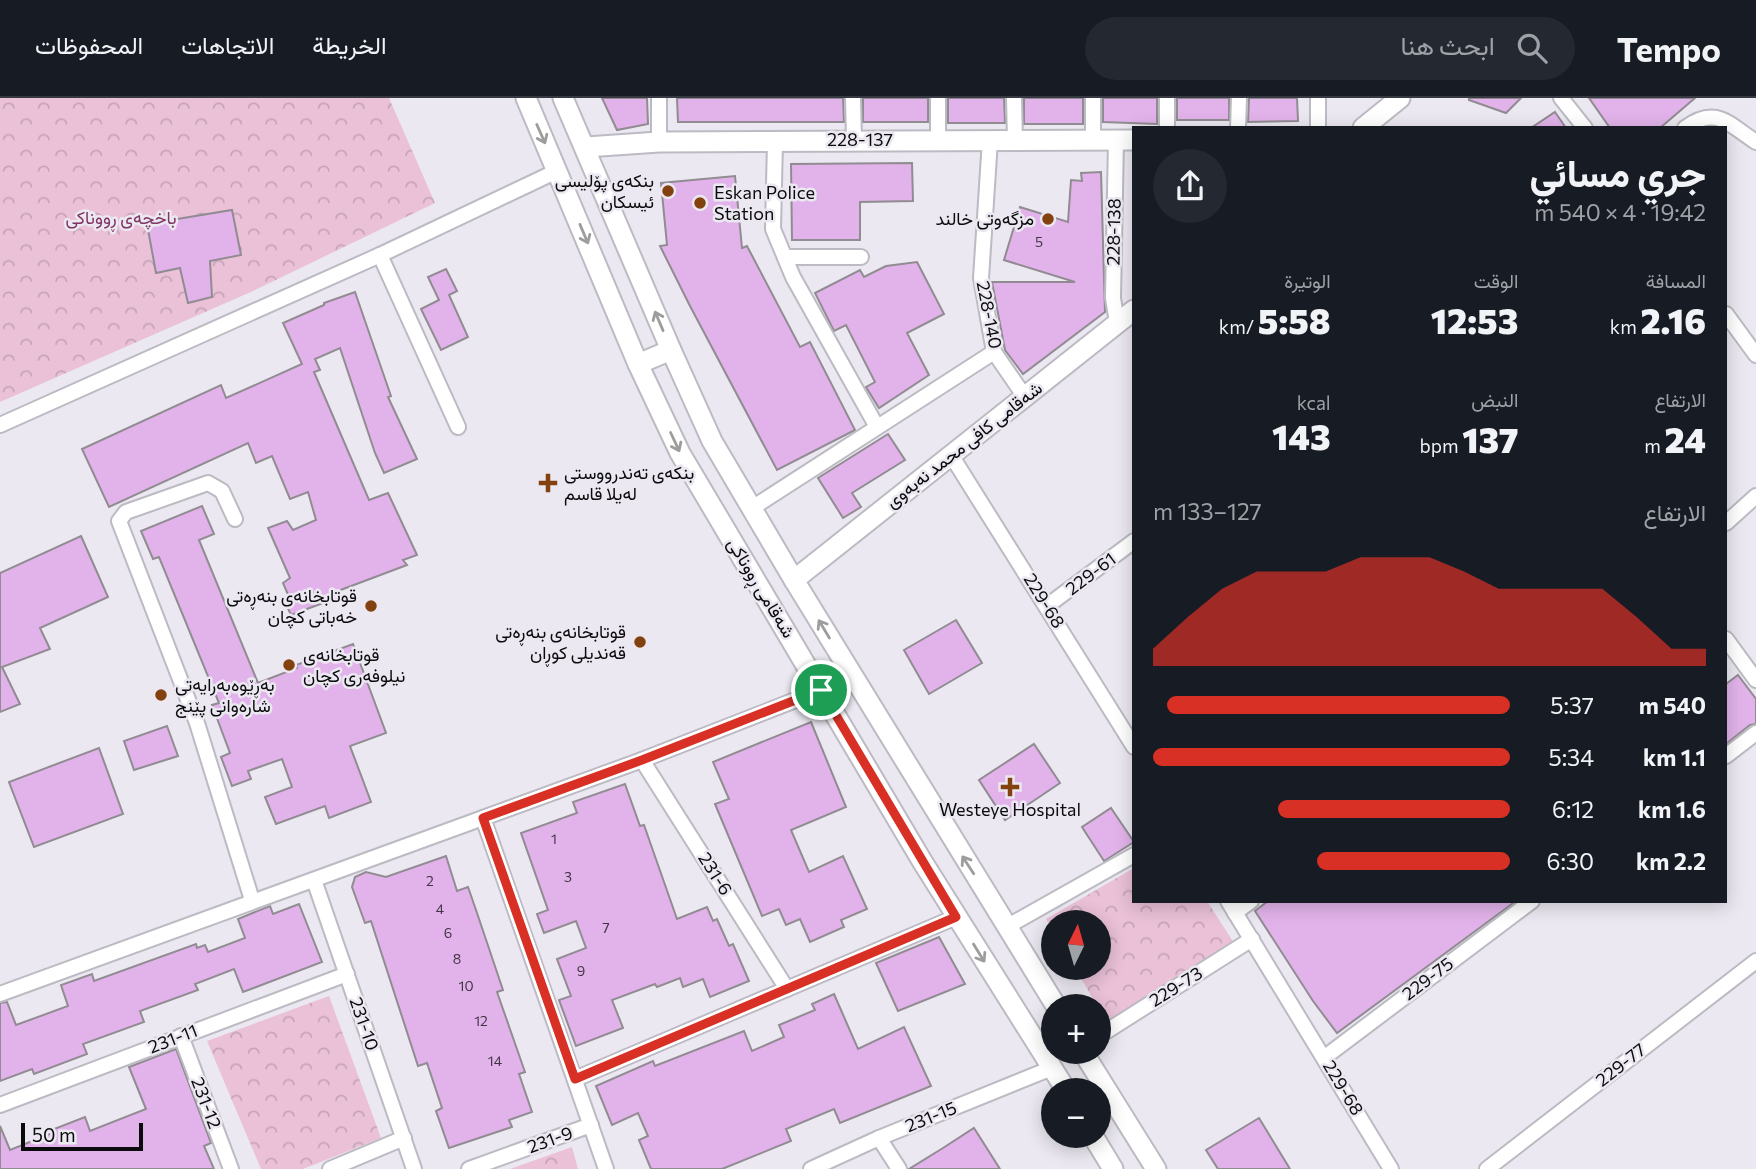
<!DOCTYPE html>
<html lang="ar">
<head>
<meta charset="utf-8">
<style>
  :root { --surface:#171b24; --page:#242831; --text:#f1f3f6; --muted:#9ea1a6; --line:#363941; --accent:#d93025 }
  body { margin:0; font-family:Commissioner,Vazirmatn,sans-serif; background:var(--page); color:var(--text); direction:rtl; height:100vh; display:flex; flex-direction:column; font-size:26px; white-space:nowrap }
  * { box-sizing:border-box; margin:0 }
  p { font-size:23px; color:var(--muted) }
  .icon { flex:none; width:38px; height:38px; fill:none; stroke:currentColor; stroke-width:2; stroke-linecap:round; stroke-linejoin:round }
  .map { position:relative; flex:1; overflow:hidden; direction:ltr }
  .panel { position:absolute; left:1132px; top:28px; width:595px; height:777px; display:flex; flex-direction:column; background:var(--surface); border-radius:0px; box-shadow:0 4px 18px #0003; direction:rtl }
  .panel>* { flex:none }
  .needle { width:46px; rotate:5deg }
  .buttons { position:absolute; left:1041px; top:812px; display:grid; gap:14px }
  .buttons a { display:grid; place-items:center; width:70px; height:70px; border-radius:50%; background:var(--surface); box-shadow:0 4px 18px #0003; font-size:35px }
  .scale { position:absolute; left:21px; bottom:18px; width:122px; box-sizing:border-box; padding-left:7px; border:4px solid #0b0b0d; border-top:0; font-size:19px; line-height:24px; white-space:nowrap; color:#0b0b0d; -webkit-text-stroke:5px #ebe8f1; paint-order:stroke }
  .pin { position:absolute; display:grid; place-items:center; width:60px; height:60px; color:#fff; margin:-30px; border:4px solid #fff; border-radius:50%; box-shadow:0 2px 7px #0007 }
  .round { display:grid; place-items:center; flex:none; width:74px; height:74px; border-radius:37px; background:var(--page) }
  .overview { display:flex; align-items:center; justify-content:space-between; height:119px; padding:0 21px }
  h1 { font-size:38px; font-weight:800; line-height:52px }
  .metrics { display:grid; grid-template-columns:repeat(3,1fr); gap:10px; height:119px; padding:7px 21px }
  .metrics div { display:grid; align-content:center }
  .metrics b { font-size:35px; font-weight:800 }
  .metrics small { font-size:19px; font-weight:400 }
  .metrics p { font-size:19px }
  .chart { height:196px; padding:14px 21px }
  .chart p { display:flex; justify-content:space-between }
  .chart svg { width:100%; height:126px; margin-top:7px; fill:var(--accent); opacity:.7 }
  ul { padding:0 21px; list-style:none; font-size:23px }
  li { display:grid; grid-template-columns:112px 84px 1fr; align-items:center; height:52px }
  li i { height:18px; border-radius:9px; background:var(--accent) }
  header { display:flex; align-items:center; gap:42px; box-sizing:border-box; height:98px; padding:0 35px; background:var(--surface); border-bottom:2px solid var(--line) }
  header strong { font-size:33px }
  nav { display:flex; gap:38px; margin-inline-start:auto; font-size:24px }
  .search { width:490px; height:63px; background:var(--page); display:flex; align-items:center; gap:18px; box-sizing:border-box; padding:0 24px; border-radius:38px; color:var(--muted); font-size:26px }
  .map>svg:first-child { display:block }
  .forest { fill:url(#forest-crowns) }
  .building { fill:#e2b3ea; stroke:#918b92; stroke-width:2 }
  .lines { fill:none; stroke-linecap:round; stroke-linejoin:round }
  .street-casing { stroke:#bcbac2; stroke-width:18 }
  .secondary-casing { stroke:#bcbac2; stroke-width:23 }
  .street { stroke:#fff; stroke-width:14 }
  .secondary { stroke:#fff; stroke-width:19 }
  .oneway { stroke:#9d9d9e }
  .route-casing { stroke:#fff; stroke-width:14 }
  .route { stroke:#d93025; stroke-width:9 }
  .poi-dot { fill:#83410f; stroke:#ebe8f1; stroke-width:2.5 }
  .labels { text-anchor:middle; stroke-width:5; stroke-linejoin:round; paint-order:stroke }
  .number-label { font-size:14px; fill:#413544 }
  .street-label { font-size:18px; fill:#0b0b0d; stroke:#ebe8f1 }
  .poi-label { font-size:18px; fill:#0b0b0d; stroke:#ebe8f1; text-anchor:end }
  .park-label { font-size:18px; fill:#813565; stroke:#ebe8f1 }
</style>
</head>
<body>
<header>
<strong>Tempo</strong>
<div class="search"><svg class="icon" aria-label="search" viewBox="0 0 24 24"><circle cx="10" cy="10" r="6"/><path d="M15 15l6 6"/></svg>ابحث هنا</div>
<nav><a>الخريطة</a><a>الاتجاهات</a><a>المحفوظات</a></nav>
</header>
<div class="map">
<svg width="1756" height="1071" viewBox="0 0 1756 1071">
  <defs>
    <pattern id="forest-crowns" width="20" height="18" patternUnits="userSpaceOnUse" patternTransform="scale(1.75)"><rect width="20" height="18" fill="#eac1d7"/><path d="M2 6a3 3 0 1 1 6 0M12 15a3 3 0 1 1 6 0" fill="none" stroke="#c7a4b7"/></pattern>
  </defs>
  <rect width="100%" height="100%" fill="#ebe8f1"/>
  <g class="forest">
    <path d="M0,0H389L435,105L253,193L0,304Z"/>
    <path d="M1134,770V803H1207L1234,845L1107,925L1099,908H1097L1075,870H1099V824H1054L1053,833L1046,821Z"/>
    <path d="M329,898L381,1040L303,1071H261L207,943Z"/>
    <path d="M572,1049L578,1071H510Z"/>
  </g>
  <g class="building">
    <path d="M602,0H647L648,26L617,32Z"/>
    <path d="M677,0H843L844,24H678Z"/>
    <rect x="863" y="0" width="65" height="24"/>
    <path d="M948,0H1004L1005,25H948Z"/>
    <rect x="1024" y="0" width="59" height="26"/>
    <path d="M1103,0H1157V26L1103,24Z"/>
    <rect x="1177" y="0" width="52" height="22"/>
    <path d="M1249,0H1297L1298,23L1248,24Z"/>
    <path d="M1469,0H1521L1506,15L1469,2Z"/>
    <path d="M1589,0H1695L1660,30H1610Z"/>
    <path d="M1555,14L1566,30H1531Z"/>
    <path d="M912,65L913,103L860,104V142H792L791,66Z"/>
    <path d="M1101,74L1105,214L1023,276L1005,252L992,184H1075L1004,162L1020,109L1068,124L1071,82L1082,83L1081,75Z"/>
    <path d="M735,78L742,150L747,148L800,249L810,244L855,332L777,372L690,208L660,148L667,147L661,85Z"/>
    <path d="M232,112L241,157L210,163L212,199L188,205L180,170L156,175L147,126Z"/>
    <path d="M917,164L944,216L907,235L929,277L879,310L866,289L875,284L846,227L834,233L815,195L860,172L864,179L886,168Z"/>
    <path d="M446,171L457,193L449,197L468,239L441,252L421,211L439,202L428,179Z"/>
    <path d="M355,194L391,298L388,299L417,361L384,375L375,355L340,250L315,261L320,272L314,274L369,402L388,395L417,457L403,462L407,467L330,496L331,502L291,517L285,504L290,501L283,485L290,480L268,430L287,423L293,432L316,422L308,394L290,401L272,358L256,365L248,345L109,409L82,351L221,287L226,300L302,266L283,225L324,207V205Z"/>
    <path d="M888,336L905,362L852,395L861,409L843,420L818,380Z"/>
    <path d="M202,408L214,436L199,442L258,585L297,570L296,567L353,546L386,635L350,648L371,704L329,720L325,708L276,726L265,699L292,689L282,661L248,673L251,681L232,688L221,659L230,655L212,607L219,605L159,459L153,461L141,433Z"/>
    <path d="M81,438L108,499L40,530L50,551L2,569L20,606L0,614V475Z"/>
    <path d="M956,522L982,565L929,596L904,552Z"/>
    <path d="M1738,577L1756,601V626L1750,627L1726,646V586Z"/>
    <path d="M811,624L846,709L791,732L809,774L843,758L867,811L841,822L844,829L810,844L800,821L786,827L779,811L762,818L715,706L729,701L713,664Z"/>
    <path d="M167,628L178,658L134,672L124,643Z"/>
    <path d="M1034,646L1060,685L1005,722L979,682Z"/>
    <path d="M99,650L123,716L34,749L9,684Z"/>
    <path d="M625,686L640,728L644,727L651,747L677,821L707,809L713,823L717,821L729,848L733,846L749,883L710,899L703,881L683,889L680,880L657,889L655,886L612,902L623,930L576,948L559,902L571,898L557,861L586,850L576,823L544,835L537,816L548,812L521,735L577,715L573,704Z"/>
    <path d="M1111,710L1134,744L1104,763L1082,729Z"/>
    <path d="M446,758L457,793L468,789L476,812L503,892L497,894L525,974L519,976L532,1014L509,1022L512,1029L449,1050L436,1013L442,1010L427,965L418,968L371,823L365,825L352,789L355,779L366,774L386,779Z"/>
    <path d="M1268,803H1516L1337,935L1313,903L1255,813Z"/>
    <path d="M299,806L322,864L243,894L234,871L195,886L198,892L140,913L144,924L83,946L87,956L34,976L32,971L0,983V905L7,904L16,927L68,908L61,887L92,876L94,883L196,846L197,850L205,847L208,854L245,840L238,821L270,808L273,816Z"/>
    <path d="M939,839L965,886L898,913L876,865Z"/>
    <path d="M834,896L858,951L904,929L931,988L840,1025L834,1011L786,1031L791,1043L722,1071H651L639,1042L648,1038L638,1015L612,1027L596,988L653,963L655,968L744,933L752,953L784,939L779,927L815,912L812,906Z"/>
    <path d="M176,951L211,1045L204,1048L214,1071H0V1028L10,1052L55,1034L54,1031L85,1019L90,1033L146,1011L129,969Z"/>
    <path d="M1259,1020L1290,1071H1218L1206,1052Z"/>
    <path d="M974,1030L1000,1071H909L943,1050Z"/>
  </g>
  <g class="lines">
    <g class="street-casing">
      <g id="street">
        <path d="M659,0V44"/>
        <path d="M853,0L854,42"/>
        <path d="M1014,0L1015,42"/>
        <path d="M1093,0V42"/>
        <path d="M1318,0V30"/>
        <path d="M1561,0L1585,30"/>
        <path d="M1167,30V0"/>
        <path d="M1238,30L1239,0"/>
        <path d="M1685,30C1716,7 1728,26 1756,44"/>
        <path d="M938,42V0"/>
        <path d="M990,42L981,180L994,254L1025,299"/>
        <path d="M1116,42L1113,200L1117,225"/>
        <path d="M775,43L773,131L793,179L877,329"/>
        <path d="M380,157L458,329"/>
        <path d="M785,159H861"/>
        <path d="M1726,216L1756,257"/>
        <path d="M0,327L380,157L557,73"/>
        <path d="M951,357L1134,649"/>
        <path d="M752,410L994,254"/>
        <path d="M235,421L222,393L208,385L126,414L119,423L197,625L252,802"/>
        <path d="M1726,425L1756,398"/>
        <path d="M1047,508L1134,443"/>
        <path d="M1726,541L1756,582"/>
        <path d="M1726,658L1756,635"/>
        <path d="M642,662L787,891"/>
        <path d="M483,720L606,1071"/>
        <path d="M314,782L414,1071"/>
        <path d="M1228,803L1391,1071"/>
        <path d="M1235,815L1251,803"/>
        <path d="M1008,828L1134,757"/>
        <path d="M0,896L642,662L821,592"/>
        <path d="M181,938L231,1071"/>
        <path d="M1099,938L1252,841"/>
        <path d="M1325,959L1532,803"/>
        <path d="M575,981L956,819"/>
        <path d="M0,1007L347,876"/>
        <path d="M879,1040L899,1071"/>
        <path d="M330,1071L404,1040"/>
        <path d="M469,1071L591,1027"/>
        <path d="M811,1071L879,1040L1052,970"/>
        <path d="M1487,1071L1756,863"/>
      </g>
    </g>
    <g class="secondary-casing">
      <g id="secondary">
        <path d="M526,0L638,266L680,355L922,763L1066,992"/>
        <path d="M563,0L671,252L712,343L794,482L1056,908"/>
        <path d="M1363,30L1400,0"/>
        <path d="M586,49L659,44L1134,42"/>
        <path d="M638,266L671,252"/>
        <path d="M794,482L1134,212"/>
        <path d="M1083,954L1156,1071"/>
        <path d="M1093,1038L1113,1071"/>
      </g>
    </g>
    <use href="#street" class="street"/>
    <use href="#secondary" class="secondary"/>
  </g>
  <defs><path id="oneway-shaft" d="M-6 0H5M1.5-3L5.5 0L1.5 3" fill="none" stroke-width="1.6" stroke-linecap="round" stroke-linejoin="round" transform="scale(1.75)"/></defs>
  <g class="oneway">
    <use href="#oneway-shaft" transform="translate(541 36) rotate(66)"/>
    <use href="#oneway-shaft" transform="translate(584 136) rotate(67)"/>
    <use href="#oneway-shaft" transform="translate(659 223) rotate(-113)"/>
    <use href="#oneway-shaft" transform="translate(675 344) rotate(65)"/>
    <use href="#oneway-shaft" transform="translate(824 531) rotate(-121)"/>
    <use href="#oneway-shaft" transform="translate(968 767) rotate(-123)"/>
    <use href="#oneway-shaft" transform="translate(979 855) rotate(58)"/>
  </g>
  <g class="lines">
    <g class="route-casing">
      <path id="route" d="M821,592L956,819L575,981L483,720L642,662Z"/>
    </g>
    <use href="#route" class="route"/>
  </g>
  <g class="poi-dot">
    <circle cx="668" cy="93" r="7"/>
    <circle cx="700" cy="105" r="7"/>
    <circle cx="1048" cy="121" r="7"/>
    <path d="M544.5 374.5h7v7h7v7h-7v7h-7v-7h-7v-7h7z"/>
    <circle cx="371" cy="508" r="7"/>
    <circle cx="640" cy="544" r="7"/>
    <circle cx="289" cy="567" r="7"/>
    <circle cx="161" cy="597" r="7"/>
    <path d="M1006.5 678.5h7v7h7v7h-7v7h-7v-7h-7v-7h7z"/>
  </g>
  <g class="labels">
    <g class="number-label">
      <text x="1039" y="149">5</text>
      <text x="554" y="746">1</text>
      <text x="568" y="784">3</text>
      <text x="430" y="788">2</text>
      <text x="440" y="816">4</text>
      <text x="606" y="835">7</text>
      <text x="448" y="840">6</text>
      <text x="457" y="866">8</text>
      <text x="581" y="878">9</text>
      <text x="466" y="893">10</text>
      <text x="481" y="928">12</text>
      <text x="495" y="968">14</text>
    </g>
    <g class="street-label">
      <text x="860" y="48">228-137</text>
      <text transform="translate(1114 134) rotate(-89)" y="6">228-138</text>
      <text transform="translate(989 217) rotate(79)" y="6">228-140</text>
      <text transform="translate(964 347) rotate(-38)" y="6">شەقامی کافی محمد نەبەوی</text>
      <text transform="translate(1091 476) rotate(-37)" y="6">229-61</text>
      <text transform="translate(761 490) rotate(59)" y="6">شەقامی ڕووناکی</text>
      <text transform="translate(1044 503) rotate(58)" y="6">229-68</text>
      <text transform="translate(715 776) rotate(58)" y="6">231-6</text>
      <text transform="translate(1428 881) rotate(-37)" y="6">229-75</text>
      <text transform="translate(1176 889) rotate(-32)" y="6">229-73</text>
      <text transform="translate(364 926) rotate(71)" y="6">231-10</text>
      <text transform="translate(173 941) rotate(-21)" y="6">231-11</text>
      <text transform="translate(1621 967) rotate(-38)" y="6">229-77</text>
      <text transform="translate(1343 990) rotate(59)" y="6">229-68</text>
      <text transform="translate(206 1005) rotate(69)" y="6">231-12</text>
      <text transform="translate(931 1019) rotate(-22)" y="6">231-15</text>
      <text transform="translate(550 1042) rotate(-20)" y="6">231-9</text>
    </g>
    <g class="poi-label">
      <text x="654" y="89">بنکەی پۆلیسی<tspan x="654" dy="21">ئیسکان</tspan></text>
      <text x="714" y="101" text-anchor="start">Eskan Police<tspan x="714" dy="21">Station</tspan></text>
      <text x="1034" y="127">مزگەوتی خالند</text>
      <text x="564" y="381" text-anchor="start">بنکەی تەندرووستی<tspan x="564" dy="21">لەیلا قاسم</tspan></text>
      <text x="357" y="504">قوتابخانەی بنەڕەتی<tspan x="357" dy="21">خەباتی کچان</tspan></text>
      <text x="626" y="540">قوتابخانەی بنەڕەتی<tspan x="626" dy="21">قەندیلی کوڕان</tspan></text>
      <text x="303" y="563" text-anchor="start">قوتابخانەی<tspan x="303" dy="21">نیلوفەری کچان</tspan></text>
      <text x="175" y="593" text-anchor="start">بەڕێوەبەرایەتی<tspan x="175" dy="21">شارەوانی پێنج</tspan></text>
      <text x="1010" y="718" text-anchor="middle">Westeye Hospital</text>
    </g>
    <g class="park-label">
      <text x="121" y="126">باخچەی ڕووناکی</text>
    </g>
  </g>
</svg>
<div class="buttons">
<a><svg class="needle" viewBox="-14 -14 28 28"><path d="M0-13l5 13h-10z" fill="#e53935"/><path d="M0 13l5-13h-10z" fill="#9ea1a6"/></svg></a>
<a>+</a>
<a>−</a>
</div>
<div class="scale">50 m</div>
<div class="pin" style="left:821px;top:592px;background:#1e9e55"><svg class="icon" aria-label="arrive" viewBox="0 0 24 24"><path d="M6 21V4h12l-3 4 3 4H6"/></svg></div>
<section class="panel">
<div class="overview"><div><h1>جري مسائي</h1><p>19:42 · 4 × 540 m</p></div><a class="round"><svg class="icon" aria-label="share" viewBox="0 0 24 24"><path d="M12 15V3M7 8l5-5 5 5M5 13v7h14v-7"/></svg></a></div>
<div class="metrics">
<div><p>المسافة</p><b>2.16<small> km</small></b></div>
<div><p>الوقت</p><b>12:53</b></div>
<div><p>الوتيرة</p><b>5:58<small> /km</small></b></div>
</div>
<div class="metrics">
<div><p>الارتفاع</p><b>24<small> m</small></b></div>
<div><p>النبض</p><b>137<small> bpm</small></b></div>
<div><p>kcal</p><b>143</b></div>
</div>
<div class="chart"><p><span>الارتفاع</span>127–133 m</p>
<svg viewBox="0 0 160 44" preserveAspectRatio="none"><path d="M0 44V38L10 27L20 17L30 11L40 11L50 11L60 6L70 6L80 6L90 11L100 17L110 17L120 17L130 17L140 27L150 38L160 38V44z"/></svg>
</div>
<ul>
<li><b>540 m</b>5:37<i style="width:96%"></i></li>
<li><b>1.1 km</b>5:34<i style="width:100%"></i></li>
<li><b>1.6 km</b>6:12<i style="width:65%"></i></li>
<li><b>2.2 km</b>6:30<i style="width:54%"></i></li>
</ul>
</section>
</div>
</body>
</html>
